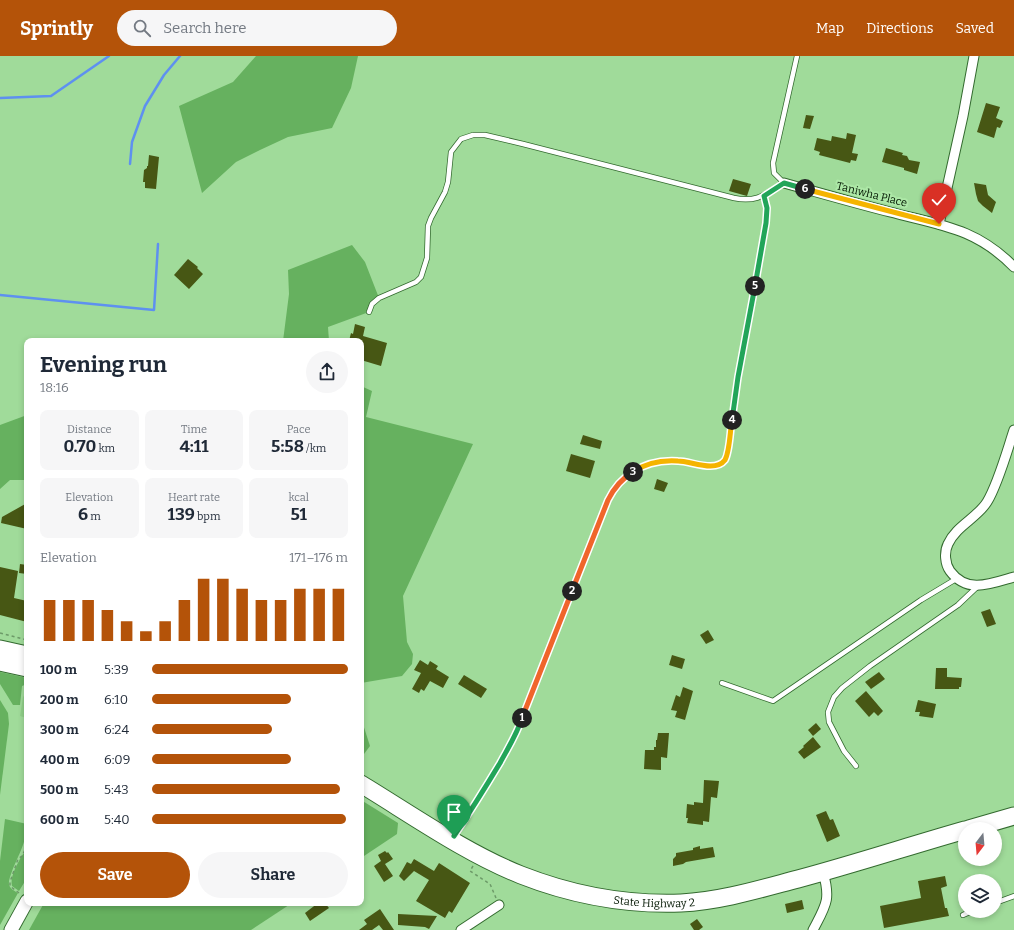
<!DOCTYPE html>
<html lang="en">
<head>
<meta charset="utf-8">
<style>
  :root { --surface:#fff; --page:#f6f6f7; --text:#1f2937; --muted:#747a83; --accent:#b45309 }
  body { margin:0; font-family:Bitter,serif; background:var(--page); color:var(--text); height:100vh; display:flex; flex-direction:column; font-size:15px; white-space:nowrap }
  * { box-sizing:border-box; margin:0 }
  p { font-size:13px; color:var(--muted) }
  .icon { flex:none; width:22px; height:22px; fill:none; stroke:currentColor; stroke-width:2; stroke-linecap:round; stroke-linejoin:round }
  .map { position:relative; flex:1; overflow:hidden }
  .drawer { position:absolute; left:24px; top:282px; width:340px; height:568px; display:flex; flex-direction:column; background:var(--surface); border-radius:8px; box-shadow:0 2px 6px #0003 }
  .drawer>* { flex:none }
  .needle { width:26px; rotate:196deg }
  .controls { position:absolute; left:958px; top:766px; display:grid; gap:8px }
  .controls a { display:grid; place-items:center; width:44px; height:44px; border-radius:50%; background:var(--surface); box-shadow:0 2px 6px #0003; font-size:20px }
  .pin { position:absolute; display:grid; place-items:center; width:34px; height:34px; color:#fff; margin:-41px -17px; border-radius:50% 50% 50% 0; rotate:-45deg; box-shadow:0 0 4px #0007 }
  .pin .icon { rotate:45deg }
  .km { position:absolute; width:20px; height:20px; margin:-10px; border-radius:50%; background:#222; color:#fff; font-size:11px; line-height:20px; text-align:center }
  .round { display:grid; place-items:center; flex:none; width:42px; height:42px; border-radius:21px; background:var(--page) }
  .overview { display:flex; align-items:center; justify-content:space-between; height:68px; padding:0 16px }
  h1 { font-size:22px; font-weight:700; line-height:30px }
  .stats { display:grid; grid-template-columns:repeat(3,1fr); gap:6px; height:68px; padding:4px 16px }
  .stats div { display:grid; align-content:center; border-radius:8px; background:var(--page); text-align:center }
  .stats b { font-size:17px; font-weight:700 }
  .stats small { font-size:11px; font-weight:400 }
  .stats p { font-size:11px }
  .chart { height:112px; padding:8px 16px }
  .chart p { display:flex; justify-content:space-between }
  .chart svg { width:100%; height:72px; margin-top:4px; stroke:var(--accent); stroke-width:6 }
  .button { display:flex; gap:8px; margin-top:auto; padding:8px 16px }
  .button a { flex:1; height:46px; border-radius:24px; background:var(--accent); color:#fff; font-size:16px; font-weight:700; line-height:46px; text-align:center }
  .button a+a { background:var(--page); color:var(--text) }
  ul { padding:0 16px; list-style:none; font-size:13px }
  li { display:grid; grid-template-columns:64px 48px 1fr; align-items:center; height:30px }
  li i { height:10px; border-radius:5px; background:var(--accent) }
  header { display:flex; align-items:center; gap:24px; box-sizing:border-box; height:56px; padding:0 20px; background:var(--accent); color:#fff }
  header strong { font-size:19px }
  nav { display:flex; gap:22px; margin-inline-start:auto; font-size:14px }
  .search { width:280px; height:36px; background:var(--page); display:flex; align-items:center; gap:10px; box-sizing:border-box; padding:0 14px; border-radius:22px; color:var(--muted); font-size:15px }
  .map>svg:first-child { display:block }
  .built { fill:#90d089 }
  .green { fill:#66b15f }
  .lines { fill:none; stroke-linecap:round; stroke-linejoin:round }
  .stream { stroke:#5e90f0; stroke-width:2.5 }
  .building { fill:#475714 }
  .lane-casing { stroke:#336a2f; stroke-width:6 }
  .street-casing { stroke:#336a2f; stroke-width:11 }
  .secondary-casing { stroke:#336a2f; stroke-width:15 }
  .highway-casing { stroke:#336a2f; stroke-width:19 }
  .path { stroke:#6c9a68; stroke-width:1.5; stroke-dasharray:3 3; stroke-linecap:butt }
  .lane { stroke:#fff; stroke-width:4.5 }
  .street { stroke:#fff; stroke-width:9 }
  .secondary { stroke:#fff; stroke-width:13 }
  .highway { stroke:#fff; stroke-width:17 }
  .split-1-casing { stroke:#fff; stroke-width:8 }
  .split-2-casing { stroke:#fff; stroke-width:8 }
  .split-3-casing { stroke:#fff; stroke-width:8 }
  .split-4-casing { stroke:#fff; stroke-width:8 }
  .split-5-casing { stroke:#fff; stroke-width:8 }
  .split-6-casing { stroke:#fff; stroke-width:8 }
  .split-7-casing { stroke:#fff; stroke-width:8 }
  .split-1 { stroke:#22a559; stroke-width:5 }
  .split-2 { stroke:#f0652b; stroke-width:5 }
  .split-3 { stroke:#f0652b; stroke-width:5 }
  .split-4 { stroke:#f5b400; stroke-width:5 }
  .split-5 { stroke:#22a559; stroke-width:5 }
  .split-6 { stroke:#22a559; stroke-width:5 }
  .split-7 { stroke:#f5b400; stroke-width:5 }
  .labels { text-anchor:middle; stroke-width:4; stroke-linejoin:round; paint-order:stroke }
  .street-label { font-size:11px; fill:#031702; stroke:#ade8a7 }
</style>
</head>
<body>
<header>
<strong>Sprintly</strong>
<div class="search"><svg class="icon" aria-label="search" viewBox="0 0 24 24"><circle cx="10" cy="10" r="6"/><path d="M15 15l6 6"/></svg>Search here</div>
<nav><a>Map</a><a>Directions</a><a>Saved</a></nav>
</header>
<div class="map">
<svg width="1014" height="874" viewBox="0 0 1014 874">
  <rect width="100%" height="100%" fill="#a0db9a"/>
  <path class="built" d="M27,636V662L20,660L23,641Z"/>
  <g class="green">
    <path d="M256,0H358L351,32L332,72L288,81L260,94L236,106L202,137L179,50L233,26Z"/>
    <path d="M352,189L365,206L379,242L372,248L369,256L328,271L329,285H283L289,238L288,214Z"/>
    <path d="M361,330L372,335L366,361L473,388L403,540L407,586L413,598L412,608L402,620L361,627Z"/>
    <path d="M27,359V424H10L0,433V369Z"/>
    <path d="M0,616L27,622V628L22,630L20,649H13L0,628Z"/>
    <path d="M0,644L8,657L9,668L0,739Z"/>
    <path d="M361,662L370,690L364,698L361,696Z"/>
    <path d="M361,744L398,767L397,778L361,802Z"/>
    <path d="M5,763L27,768C27,789 14,805 9,825C8,832 13,834 18,837L0,869V805Z"/>
    <path d="M27,787V822L19,835L12,830C10,822 15,812 19,805C22,798 27,796 27,787Z"/>
    <path d="M44,847H292L251,874H29Z"/>
  </g>
  <g class="lines">
    <g class="stream">
      <path d="M0,42L51,40L109,0"/>
      <path d="M130,108L132,86L145,50L164,19L180,0"/>
      <path d="M0,239L154,254L158,188"/>
    </g>
  </g>
  <g class="building">
    <path d="M986,47L1000,51L996,62L1003,65L1000,72L997,71L994,82L977,76Z"/>
    <path d="M806,59L814,60L810,73L803,72Z"/>
    <path d="M847,77L856,79L852,97L858,98L856,105L851,104L850,107L819,99L820,96L814,94L817,82L831,85L832,80L846,83Z"/>
    <path d="M886,92L903,97L902,99L907,100L909,104L920,106L917,118L904,114V112L882,106Z"/>
    <path d="M149,99L159,101L156,133L145,132V126H143L144,114L147,112V110H148Z"/>
    <path d="M733,123L751,128L747,140L729,135Z"/>
    <path d="M974,127L986,129L988,139L996,146L992,157L983,150L978,145L976,138Z"/>
    <path d="M188,203L198,211L197,212L203,218L189,233L174,219Z"/>
    <path d="M355,268L365,271L363,280L387,287L381,310L361,304V285H349L351,277L353,278Z"/>
    <path d="M583,379L602,385L600,393L580,388Z"/>
    <path d="M571,398L595,405L590,422L566,415Z"/>
    <path d="M657,423L668,427L664,436L654,433Z"/>
    <path d="M27,447V473L1,467L2,461Z"/>
    <path d="M20,508L27,509V518L19,517Z"/>
    <path d="M0,511L18,515L14,542L27,545V566L0,559Z"/>
    <path d="M990,553L996,568L987,571L981,556Z"/>
    <path d="M708,574L714,584L706,588L700,579Z"/>
    <path d="M672,599L685,603L682,613L669,609Z"/>
    <path d="M420,604L428,609L430,605L438,610L436,613L449,621L443,632L430,625L424,635L421,633L419,637L412,633L421,617L414,614Z"/>
    <path d="M936,612H947V621L962,622L961,631H959V633H935Z"/>
    <path d="M879,616L885,623L871,633L865,626Z"/>
    <path d="M464,619L487,633L481,642L458,628Z"/>
    <path d="M683,631L693,635L685,664L675,661L677,655L671,654L676,639L680,641Z"/>
    <path d="M866,635L883,655L878,660L874,656L869,661L855,645Z"/>
    <path d="M918,644L936,648L933,662L919,660L920,656H915Z"/>
    <path d="M816,667L821,673L813,680L808,674Z"/>
    <path d="M658,677H669L667,702L661,701V714L644,713L645,694H654V691H656V684H657Z"/>
    <path d="M813,681L821,691L804,703L798,696L804,691L803,690Z"/>
    <path d="M704,724L719,725L717,742L711,741L709,766L703,765V769L687,767L688,762H686L687,748L694,749V746L703,747Z"/>
    <path d="M826,755L830,764L833,763L840,780L827,786L816,759Z"/>
    <path d="M700,790V793L713,791L715,801L686,806L683,808L673,810V803L676,800V797L693,794V792Z"/>
    <path d="M385,795L387,797L388,796L393,803L385,808L393,820L384,826L374,810L381,805L378,799Z"/>
    <path d="M414,803L434,815L439,807L470,827L452,857L449,855L445,862L416,845L429,824L414,815L404,825L399,820L407,806L411,808Z"/>
    <path d="M945,820L947,830L941,832L945,852H947L949,860L884,872L880,850L921,842L918,825Z"/>
    <path d="M802,844L804,853L787,857L785,848Z"/>
    <path d="M318,847H325L329,852L310,865L305,857Z"/>
    <path d="M380,853L394,874H383L379,869L372,874H359L367,868L364,864Z"/>
    <path d="M398,858L437,860L429,873L425,871L398,869Z"/>
    <path d="M697,863L703,871L699,874H694L690,868Z"/>
  </g>
  <g class="lines">
    <g class="lane-casing">
      <g id="lane">
        <path d="M369,256L372,248L379,242L416,226L421,221L427,202L428,170L431,162L445,136L448,126L451,96L461,83L473,79H485L523,88L734,142C756,147 766,138 784,127L774,117L773,107L797,0"/>
        <path d="M722,627L773,645L921,544L956,523"/>
        <path d="M856,710L844,695L829,666L828,656L834,641L842,632L870,610L958,549L978,530"/>
        <path d="M995,847L1014,840"/>
        <path d="M963,859L972,855"/>
      </g>
    </g>
    <g class="street-casing">
      <g id="street">
        <path d="M784,127C820,137 855,147 890,156C940,169 976,172 1014,211"/>
        <path d="M939,168L963,60L974,0"/>
        <path d="M1014,374C1007,395 998,428 987,446C977,462 956,470 948,488C944,496 945,508 950,515C967,538 990,528 1014,521"/>
        <path d="M461,874L499,849"/>
        <path d="M813,874C826,849 831,844 823,816"/>
      </g>
    </g>
    <g class="secondary-casing">
      <path id="secondary" d="M11,874L27,845"/>
    </g>
    <g class="highway-casing">
      <g id="highway">
        <path d="M0,593L27,599"/>
        <path d="M0,606L27,612"/>
        <path id="s1" d="M361,728C412,759 466,797 521,819C572,839 626,849 681,847C721,845 760,833 798,823C854,808 909,790 965,774"/>
        <path d="M969,773L1014,760"/>
      </g>
    </g>
    <g class="path">
      <path d="M0,577L27,584"/>
      <path d="M458,773L472,753L515,680L595,475L615,432L625,421L637,413L650,408L677,405L715,410C722,407 725,404 727,398L738,321L766,167L767,152L765,145"/>
      <path d="M473,810L470,815L490,828L496,842"/>
      <path d="M19,837L10,830V826L18,803L22,800L26,792V783L27,779"/>
    </g>
    <use href="#lane" class="lane"/>
    <use href="#street" class="street"/>
    <use href="#secondary" class="secondary"/>
    <use href="#highway" class="highway"/>
  </g>
  <g class="lines">
    <g class="split-1-casing">
      <path id="split-1" d="M454,780C470,756 485,732 500,707C508,692 517,678 522,662"/>
    </g>
    <g class="split-2-casing">
      <path id="split-2" d="M522,662L572,535"/>
    </g>
    <g class="split-3-casing">
      <path id="split-3" d="M572,535L608,444C614,432 621,423 633,416"/>
    </g>
    <g class="split-4-casing">
      <path id="split-4" d="M633,416C646,407 663,404 678,405C691,405 715,417 725,404C730,395 730,374 732,364"/>
    </g>
    <g class="split-5-casing">
      <path id="split-5" d="M732,364L738,321L755,230"/>
    </g>
    <g class="split-6-casing">
      <path id="split-6" d="M755,230L766,167L767,152L764,140L784,127L805,133"/>
    </g>
    <g class="split-7-casing">
      <path id="split-7" d="M805,133L939,168"/>
    </g>
    <use href="#split-1" class="split-1"/>
    <use href="#split-2" class="split-2"/>
    <use href="#split-3" class="split-3"/>
    <use href="#split-4" class="split-4"/>
    <use href="#split-5" class="split-5"/>
    <use href="#split-6" class="split-6"/>
    <use href="#split-7" class="split-7"/>
  </g>
  <g class="labels">
    <g class="street-label">
      <text transform="translate(872 138) rotate(14)" y="4">Taniwha Place</text>
      <text dy="4" stroke="none"><textPath href="#s1" startOffset="321">State Highway 2</textPath></text>
    </g>
  </g>
</svg>
<div class="controls">
<a><svg class="needle" viewBox="-14 -14 28 28"><path d="M0-13l5 13h-10z" fill="#e53935"/><path d="M0 13l5-13h-10z" fill="#747a83"/></svg></a>
<a><svg class="icon" aria-label="layers" viewBox="0 0 24 24"><path d="M12 4l9 5-9 5-9-5zM3 14l9 5 9-5"/></svg></a>
</div>
<div class="pin" style="left:454px;top:780px;background:#1e9e55"><svg class="icon" aria-label="arrive" viewBox="0 0 24 24"><path d="M6 21V4h12l-3 4 3 4H6"/></svg></div>
<div class="pin" style="left:939px;top:168px;background:#d93025"><svg class="icon" aria-label="check" viewBox="0 0 24 24"><path d="M5 12l5 5 9-10"/></svg></div>
<b class="km" style="left:522px;top:662px">1</b>
<b class="km" style="left:572px;top:535px">2</b>
<b class="km" style="left:633px;top:416px">3</b>
<b class="km" style="left:732px;top:364px">4</b>
<b class="km" style="left:755px;top:230px">5</b>
<b class="km" style="left:805px;top:133px">6</b>
<section class="drawer">
<div class="overview"><div><h1>Evening run</h1><p>18:16</p></div><a class="round"><svg class="icon" aria-label="share" viewBox="0 0 24 24"><path d="M12 15V3M7 8l5-5 5 5M5 13v7h14v-7"/></svg></a></div>
<div class="stats">
<div><p>Distance</p><b>0.70<small> km</small></b></div>
<div><p>Time</p><b>4:11</b></div>
<div><p>Pace</p><b>5:58<small> /km</small></b></div>
</div>
<div class="stats">
<div><p>Elevation</p><b>6<small> m</small></b></div>
<div><p>Heart rate</p><b>139<small> bpm</small></b></div>
<div><p>kcal</p><b>51</b></div>
</div>
<div class="chart"><p><span>Elevation</span>171–176 m</p>
<svg viewBox="0 0 160 44" preserveAspectRatio="none"><path d="M5 44V19M15 44V19M25 44V19M35 44V25M45 44V32M55 44V38M65 44V32M75 44V19M85 44V6M95 44V6M105 44V12M115 44V19M125 44V19M135 44V12M145 44V12M155 44V12"/></svg>
</div>
<ul>
<li><b>100 m</b>5:39<i style="width:100%"></i></li>
<li><b>200 m</b>6:10<i style="width:71%"></i></li>
<li><b>300 m</b>6:24<i style="width:61%"></i></li>
<li><b>400 m</b>6:09<i style="width:71%"></i></li>
<li><b>500 m</b>5:43<i style="width:96%"></i></li>
<li><b>600 m</b>5:40<i style="width:99%"></i></li>
</ul>
<div class="button"><a>Save</a><a>Share</a></div>
</section>
</div>
</body>
</html>
